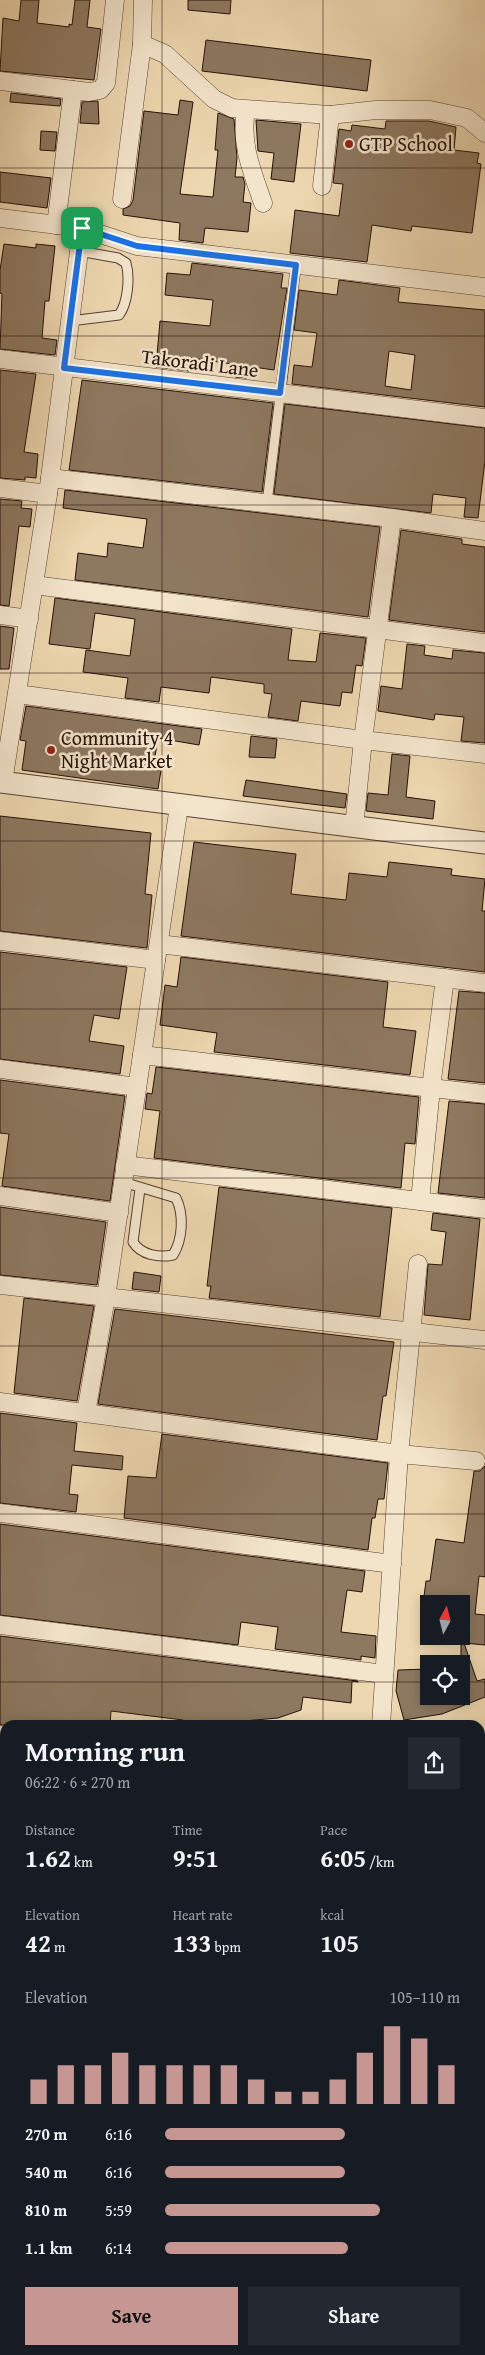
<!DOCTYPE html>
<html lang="en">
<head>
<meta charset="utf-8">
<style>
  :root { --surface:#171b24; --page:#242831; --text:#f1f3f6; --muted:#9ea1a6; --accent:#c59692 }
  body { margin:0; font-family:"Gentium Book Plus",serif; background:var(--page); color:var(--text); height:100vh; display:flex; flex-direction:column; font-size:19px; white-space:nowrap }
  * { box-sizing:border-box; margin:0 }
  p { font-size:16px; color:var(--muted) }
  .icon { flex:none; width:28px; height:28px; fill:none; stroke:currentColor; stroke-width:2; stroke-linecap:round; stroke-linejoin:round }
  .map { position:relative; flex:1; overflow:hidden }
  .details { position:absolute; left:0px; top:1720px; width:485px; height:635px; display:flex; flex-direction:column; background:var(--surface); border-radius:15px 15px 0 0; box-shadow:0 2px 12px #0003 }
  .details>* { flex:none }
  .needle { width:32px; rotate:7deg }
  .tools { position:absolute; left:420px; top:1595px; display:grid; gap:10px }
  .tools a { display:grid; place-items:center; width:50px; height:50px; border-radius:0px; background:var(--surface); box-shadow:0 2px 12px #0003; font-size:25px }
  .pin { position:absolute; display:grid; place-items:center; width:42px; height:42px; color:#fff; margin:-21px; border-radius:10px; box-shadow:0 2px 8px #0006 }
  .round { display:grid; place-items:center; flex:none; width:52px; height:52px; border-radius:0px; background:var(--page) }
  .summary { display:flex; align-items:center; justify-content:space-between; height:85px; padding:0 25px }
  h1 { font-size:28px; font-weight:800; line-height:38px }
  .figures { display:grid; grid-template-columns:repeat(3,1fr); gap:8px; height:85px; padding:5px 25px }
  .figures div { display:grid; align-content:center }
  .figures b { font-size:25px; font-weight:800 }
  .figures small { font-size:14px; font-weight:400 }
  .figures p { font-size:14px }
  .chart { height:140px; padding:10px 25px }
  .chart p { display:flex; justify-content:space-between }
  .chart svg { width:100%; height:90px; margin-top:5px; stroke:var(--accent); stroke-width:6 }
  .cta { display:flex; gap:10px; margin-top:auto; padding:10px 25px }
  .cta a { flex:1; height:58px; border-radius:0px; background:var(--accent); color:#111; font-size:20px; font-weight:800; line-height:58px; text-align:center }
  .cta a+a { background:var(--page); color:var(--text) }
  ul { padding:0 25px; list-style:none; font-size:16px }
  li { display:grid; grid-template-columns:80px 60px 1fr; align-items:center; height:38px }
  li i { height:12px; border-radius:6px; background:var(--accent) }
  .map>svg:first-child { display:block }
  .building { fill:#8d7860; stroke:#25110a; fill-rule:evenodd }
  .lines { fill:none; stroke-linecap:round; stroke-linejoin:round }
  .service-casing { stroke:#574234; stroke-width:11 }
  .minor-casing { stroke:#574234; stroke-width:19 }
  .tertiary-casing { stroke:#574234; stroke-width:23 }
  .secondary-casing { stroke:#25110a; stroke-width:27 }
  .service { stroke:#f3e5cc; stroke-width:9 }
  .minor { stroke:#f3e5cc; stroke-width:18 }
  .tertiary { stroke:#f3e5cc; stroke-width:21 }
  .secondary { stroke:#f3e5cc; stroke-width:25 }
  .route-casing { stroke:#fff; stroke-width:10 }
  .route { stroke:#1a73e8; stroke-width:6 }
  .grid { fill:none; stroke:#25110a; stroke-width:1; stroke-opacity:0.55 }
  .poi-dot { fill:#8f2418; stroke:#f3e5cc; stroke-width:2 }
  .labels { text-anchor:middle; stroke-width:5; stroke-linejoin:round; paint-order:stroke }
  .poi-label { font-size:20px; fill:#25110a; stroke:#f3e5cc; text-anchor:start }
  .street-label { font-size:20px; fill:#25110a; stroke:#f3e5cc }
</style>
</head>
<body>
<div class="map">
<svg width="485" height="2355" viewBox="0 0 485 2355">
  <rect width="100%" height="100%" fill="#edd7b0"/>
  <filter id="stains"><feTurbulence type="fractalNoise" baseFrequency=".004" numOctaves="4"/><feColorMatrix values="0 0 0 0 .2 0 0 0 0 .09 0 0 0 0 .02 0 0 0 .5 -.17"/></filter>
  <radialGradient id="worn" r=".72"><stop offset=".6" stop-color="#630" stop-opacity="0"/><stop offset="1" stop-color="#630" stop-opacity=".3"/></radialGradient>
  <g class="building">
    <path d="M21,0H39L37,23L69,27V24L72,25L75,0H90L87,27L101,29L94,80L0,71L3,18L19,21Z"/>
    <path d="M188,0H231L230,14L188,10Z"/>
    <path d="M206,40L371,60L367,91L202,71Z"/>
    <path d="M11,93L61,99L60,106L10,102Z"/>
    <path d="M180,100L193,102L180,194L213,197L218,150H215L218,113L234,119L237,158L235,177H243L245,184L243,202L251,203L248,232L205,228L203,243L179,240L180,223L123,215V209L130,206L133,200L144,111L178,115Z"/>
    <path d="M98,101L99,124L80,123L82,102Z"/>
    <path d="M256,120L301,124L294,182L271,179L274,153L258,151Z"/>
    <path d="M386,121H429L456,127L454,150L479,153L477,163L481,164L472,233L412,226L411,231L372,225L367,262L290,253L295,210L339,216L343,184L333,183L339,129L351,131L352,125L385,129Z"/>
    <path d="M41,131L57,132L55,151L40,150Z"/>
    <path d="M0,172L51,178L47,208L0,202Z"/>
    <path d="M4,244L36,248V244L55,246L49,301H45L42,338L57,340L55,355L0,349L2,294L0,293V270Z"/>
    <path d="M192,263L283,274L281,288H287L274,370L191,358L189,371L156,367L160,321L210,326L213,300L165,295L167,273L190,275Z"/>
    <path d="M339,280L400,288L398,302L485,310V407L292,384L294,365L312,367L317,333L294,330L299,290L337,295ZM389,351L415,355L411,390L385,386Z"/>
    <path d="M237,366L248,368L247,378L235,377Z"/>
    <path d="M0,370L36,374L24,452L38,454L36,478L25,477V480L0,478Z"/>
    <path d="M82,380L273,403L262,492L69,470Z"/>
    <path d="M285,404L485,428V461L478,518L464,517L466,498L433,494L431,513L274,494Z"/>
    <path d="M65,490L380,527L368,617L75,580L78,553L107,557L108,543L143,548L147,519L63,508Z"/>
    <path d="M0,499L22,501L21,508L32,509L30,527L19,526L9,606L0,605Z"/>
    <path d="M401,530L462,539V544L485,547V632L389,620Z"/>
    <path d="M55,598L292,629L288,660L316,662L320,633L366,638L362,666L356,665L352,693L342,692L340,706L301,701L298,721L268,717L272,694L264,693V684L211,677L209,693L161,687L159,702L125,698L128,678L83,672L86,650L130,656L135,619L95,613L90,649L49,644Z"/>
    <path d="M0,626L14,628L9,669H0Z"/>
    <path d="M407,644L425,646L424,655L452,659L453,650L485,653V743L461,741L464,717L435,714L434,720L378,711L381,686L402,689Z"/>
    <path d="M26,706L202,729L199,745L158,738L153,769L161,770L158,789L22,770L26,741L20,740Z"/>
    <path d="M251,736L277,739L275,758L249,757Z"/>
    <path d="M392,754L410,756L406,797L435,801L433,819L366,811L368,793L388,795Z"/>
    <path d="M246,780L347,794L345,808L243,796Z"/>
    <path d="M0,816L151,833L145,894L152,895L147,948L0,931Z"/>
    <path d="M194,842L296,854L291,894L346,900L349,873L387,877L389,862L452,869L451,875L485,879L482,911H485V972L181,936Z"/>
    <path d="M0,952L127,967L119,1019L94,1015L89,1041L124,1046L120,1074L0,1059Z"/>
    <path d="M181,957L388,982L383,1027L416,1031L410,1075L214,1052L217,1033L160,1025L165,985L177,987Z"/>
    <path d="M459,991L485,993V1083L448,1079Z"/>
    <path d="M156,1067L419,1097L415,1144L405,1143L401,1188L154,1158L160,1111L145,1109L147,1093L152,1094Z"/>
    <path d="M0,1080L125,1096L110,1201L2,1186L9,1134L0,1133Z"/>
    <path d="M449,1101L485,1104V1198L438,1193Z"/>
    <path d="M219,1187L392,1208L380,1317L209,1298L211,1286H207Z"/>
    <path d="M0,1207L106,1222L97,1285L0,1275Z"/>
    <path d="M433,1213L480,1219L470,1320L424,1315L428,1264L442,1265L446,1232L431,1230Z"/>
    <path d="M134,1272L161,1276L159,1292L132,1289Z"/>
    <path d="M24,1298L94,1306L77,1401L14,1393Z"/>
    <path d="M115,1309L394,1342L386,1396H383L377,1440L98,1404Z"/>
    <path d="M0,1413L77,1423L74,1451L123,1456L122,1470L72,1465L69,1494L78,1495L76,1512L0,1503Z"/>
    <path d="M162,1434L388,1463L384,1499H378L375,1518H372L368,1550L124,1518L128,1476L156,1478Z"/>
    <path d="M485,1466V1577L479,1576L475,1614L485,1615V1645L464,1643L477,1681L485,1679V1697L442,1714L404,1720L396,1691L398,1670L429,1669V1696H461V1604H423L426,1581H430L436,1539L464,1543L474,1471H480Z"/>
    <path d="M0,1524L365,1571L362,1592L347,1590L341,1632L376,1636L375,1658L361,1656V1660L275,1649L278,1627L241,1622L238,1645L0,1615Z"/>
    <path d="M0,1636L358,1681V1682L352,1681L351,1703L303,1697L301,1710L278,1718L244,1721L245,1725H184L183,1720L111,1711L110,1725H0Z"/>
  </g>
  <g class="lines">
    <g class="service-casing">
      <g id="service">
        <path d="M70,321L119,315C128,303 130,277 126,263L118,258L79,251"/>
        <path d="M267,503L296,265"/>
        <path d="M123,1182L176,1198C184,1214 183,1239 173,1255C159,1258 141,1255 133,1242L140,1189"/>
      </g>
    </g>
    <g class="minor-casing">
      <g id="minor">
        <path d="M142,44L165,54L214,99L232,108L330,115L376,110H430L467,118L485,133"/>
        <path d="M0,81L89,92L100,90L106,83L115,0"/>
        <path d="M246,110C240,144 252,171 263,203"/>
        <path d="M322,186L330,115"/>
        <path d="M122,199L142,44L143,0"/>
        <path d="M0,218L82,228L137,246L485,287"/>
        <path d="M56,225L73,90"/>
        <path d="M0,359L485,418"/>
        <path d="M50,478L392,518L485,531"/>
        <path d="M0,488L48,494"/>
        <path d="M392,518L363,740L485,754"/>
        <path d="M34,585L485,643"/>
        <path d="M0,615L29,619"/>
        <path d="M17,694L363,740L354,827"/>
        <path d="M3,782L48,494L82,228"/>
        <path d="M0,941L156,960"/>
        <path d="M159,944L485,983"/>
        <path d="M142,1055L485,1094"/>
        <path d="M0,1069L137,1087"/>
        <path d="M125,1165L485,1209"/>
        <path d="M0,1196L119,1213"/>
        <path d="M420,1201L431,1088L445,978"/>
        <path d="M0,1285L485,1340"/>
        <path d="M0,1402L399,1454L476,1461"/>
        <path d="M86,1413L106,1297L179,806"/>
        <path d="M0,1513L392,1564"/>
        <path d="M0,1625L384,1674"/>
        <path d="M381,1725L399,1454L418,1264"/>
        <path d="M0,1735L5,1736"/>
        <path d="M480,1907L485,1908"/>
        <path d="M480,2001L485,2002"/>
        <path d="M480,2111L485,2110"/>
        <path d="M480,2265L485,2264"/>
        <path d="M480,2346H485"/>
        <path d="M233,2350L235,2355"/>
        <path d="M455,2353L464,2350"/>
      </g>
    </g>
    <g class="tertiary-casing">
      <g id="tertiary">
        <path d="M0,782L485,843"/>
        <path d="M0,2059L5,2058"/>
        <path d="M400,2350L402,2355"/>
      </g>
    </g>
    <g class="secondary-casing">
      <g id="secondary">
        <path d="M480,1765L485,1764"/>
        <path d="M0,1851L5,1850"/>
      </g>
    </g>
    <use href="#service" class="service"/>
    <use href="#minor" class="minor"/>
    <use href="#tertiary" class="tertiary"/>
    <use href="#secondary" class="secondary"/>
  </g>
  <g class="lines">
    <g class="route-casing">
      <path id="route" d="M82,228L137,246L296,265L280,393L64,368Z"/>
    </g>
    <use href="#route" class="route"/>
  </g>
  <path class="grid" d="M162,0V1725M323,0V1725M0,168H485M0,336H485M0,505H485M0,673H485M0,841H485M0,1009H485M0,1178H485M0,1346H485M0,1514H485M0,1682H429M461,1682H485M0,1850H5M480,1850H485M0,2019H5M480,2019H485M0,2187H5M480,2187H485M162,2350V2355M323,2350V2355"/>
  <g class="poi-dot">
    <circle cx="349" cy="144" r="5"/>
    <circle cx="51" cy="750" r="5"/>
  </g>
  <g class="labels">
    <g class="poi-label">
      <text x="359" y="151">GTP School</text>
      <text x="61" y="745">Community 4<tspan x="61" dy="23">Night Market</tspan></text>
    </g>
    <g class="street-label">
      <text transform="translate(200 363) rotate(7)" y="7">Takoradi Lane</text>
    </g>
  </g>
  <rect width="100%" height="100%" filter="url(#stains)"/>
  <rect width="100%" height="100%" fill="url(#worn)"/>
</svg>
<div class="tools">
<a><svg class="needle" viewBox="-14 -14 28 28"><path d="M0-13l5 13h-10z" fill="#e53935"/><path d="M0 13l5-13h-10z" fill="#9ea1a6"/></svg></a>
<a><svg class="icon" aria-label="locate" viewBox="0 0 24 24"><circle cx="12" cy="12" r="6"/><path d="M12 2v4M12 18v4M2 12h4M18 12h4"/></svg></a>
</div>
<div class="pin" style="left:82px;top:228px;background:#1e9e55"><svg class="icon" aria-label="arrive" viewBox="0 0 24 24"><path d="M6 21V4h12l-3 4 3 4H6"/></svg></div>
<section class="details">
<div class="summary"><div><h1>Morning run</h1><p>06:22 · 6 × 270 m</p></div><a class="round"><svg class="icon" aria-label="share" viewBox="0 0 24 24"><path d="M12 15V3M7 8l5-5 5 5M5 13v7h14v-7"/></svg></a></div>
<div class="figures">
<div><p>Distance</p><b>1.62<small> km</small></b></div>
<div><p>Time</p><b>9:51</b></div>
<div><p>Pace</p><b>6:05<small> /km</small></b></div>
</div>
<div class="figures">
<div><p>Elevation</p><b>42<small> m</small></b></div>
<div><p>Heart rate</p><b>133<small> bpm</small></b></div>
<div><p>kcal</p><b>105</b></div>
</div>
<div class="chart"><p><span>Elevation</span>105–110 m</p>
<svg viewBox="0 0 160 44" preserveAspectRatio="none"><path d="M5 44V32M15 44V25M25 44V25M35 44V19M45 44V25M55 44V25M65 44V25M75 44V25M85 44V32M95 44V38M105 44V38M115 44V32M125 44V19M135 44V6M145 44V12M155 44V25"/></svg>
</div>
<ul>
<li><b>270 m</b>6:16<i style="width:61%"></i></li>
<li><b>540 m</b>6:16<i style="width:61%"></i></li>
<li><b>810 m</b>5:59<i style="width:73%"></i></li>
<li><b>1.1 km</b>6:14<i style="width:62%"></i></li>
</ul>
<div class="cta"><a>Save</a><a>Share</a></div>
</section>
</div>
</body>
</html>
